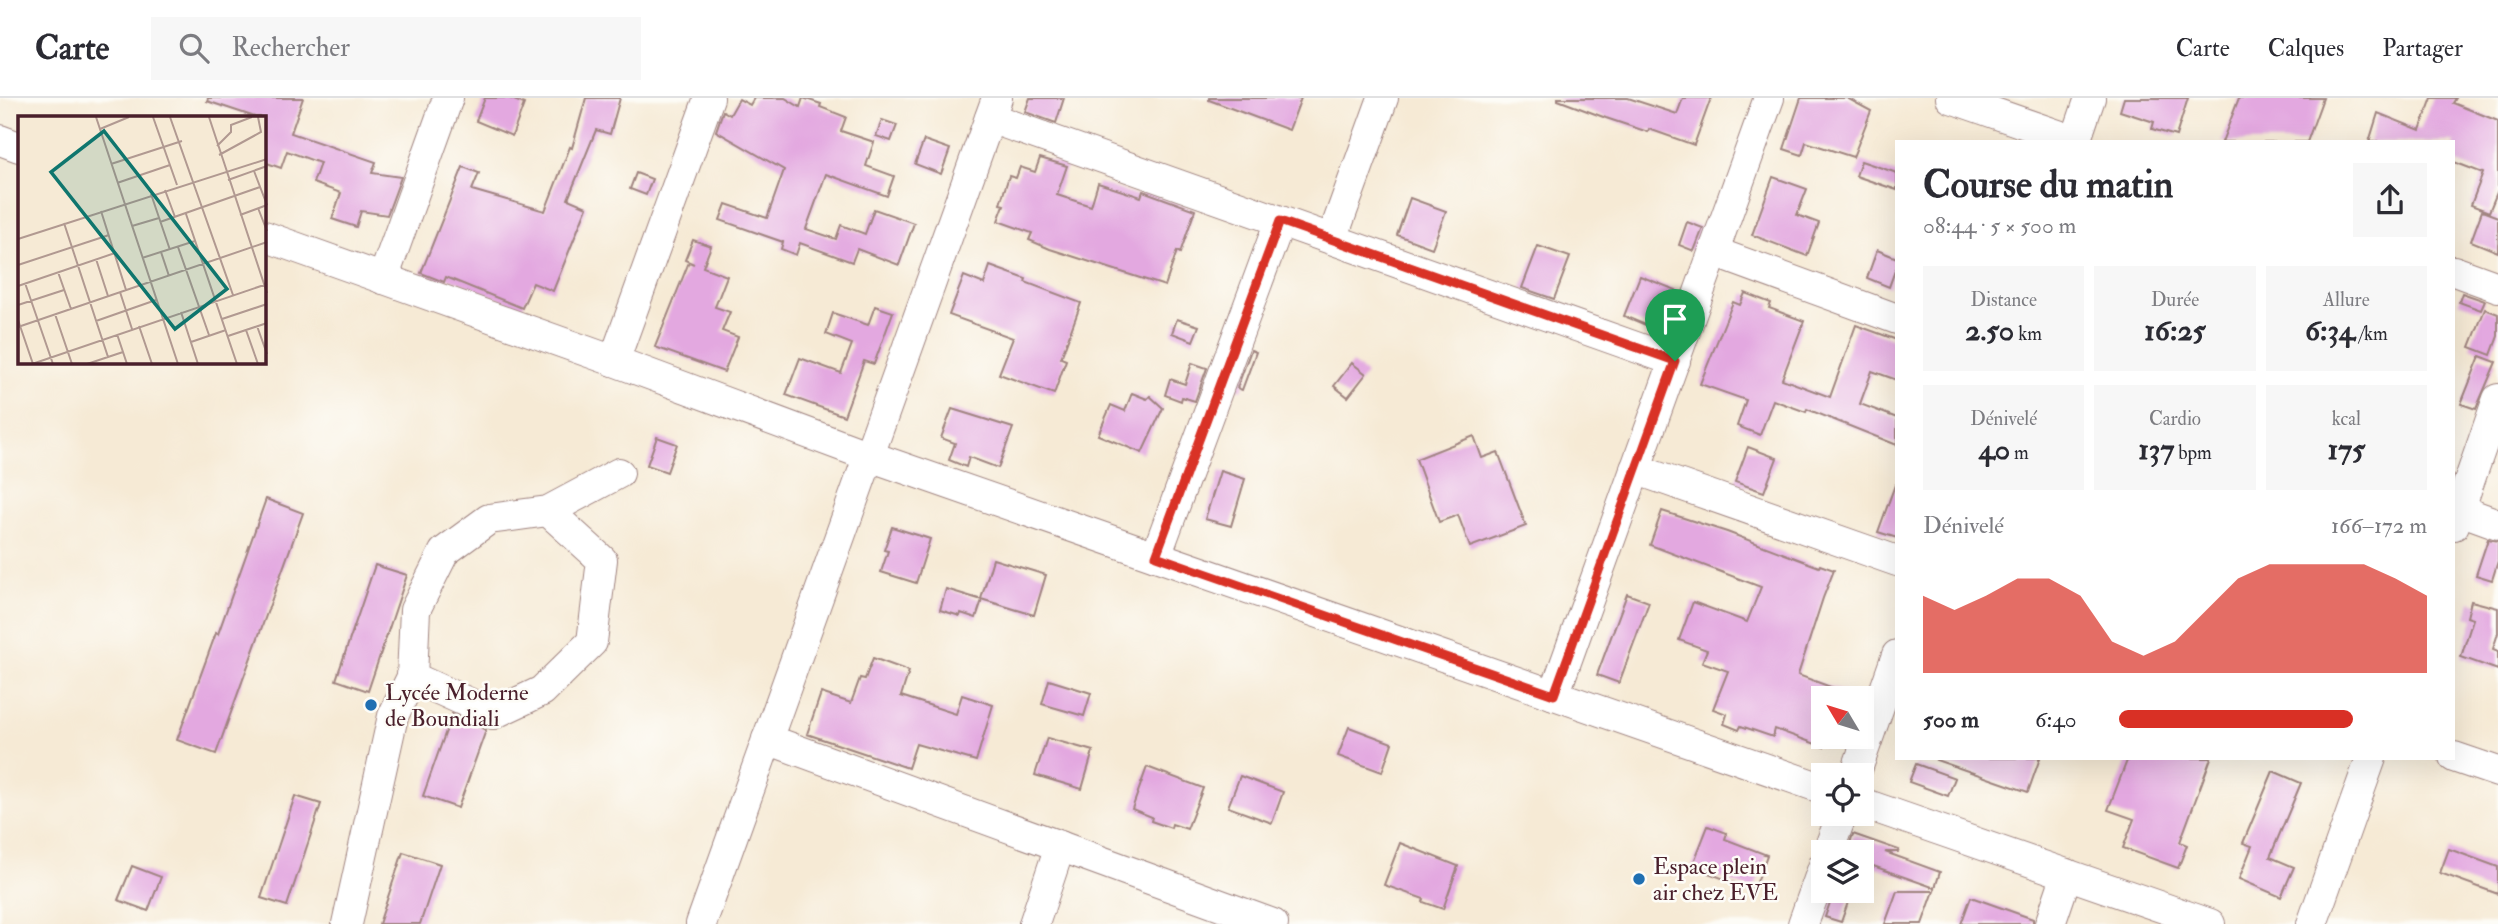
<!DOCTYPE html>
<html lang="fr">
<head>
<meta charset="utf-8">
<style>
  :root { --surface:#fff; --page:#f7f7f7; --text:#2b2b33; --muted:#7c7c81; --line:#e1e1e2; --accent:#d93025 }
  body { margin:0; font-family:"IM FELL Double Pica",serif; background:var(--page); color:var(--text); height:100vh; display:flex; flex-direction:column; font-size:26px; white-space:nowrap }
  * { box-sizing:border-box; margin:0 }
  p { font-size:23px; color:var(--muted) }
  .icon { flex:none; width:38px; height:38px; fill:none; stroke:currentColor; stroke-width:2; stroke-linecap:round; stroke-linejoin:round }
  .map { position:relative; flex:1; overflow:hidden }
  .side { position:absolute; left:1895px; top:42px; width:560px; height:620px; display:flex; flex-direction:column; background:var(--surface); border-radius:0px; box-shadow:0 7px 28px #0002 }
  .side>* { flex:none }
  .needle { width:46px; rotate:308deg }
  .tools { position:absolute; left:1811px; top:588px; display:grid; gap:14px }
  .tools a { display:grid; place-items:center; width:63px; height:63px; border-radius:0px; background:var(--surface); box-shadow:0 7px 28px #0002; font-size:35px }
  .pin { position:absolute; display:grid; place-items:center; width:60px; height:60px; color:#fff; margin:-72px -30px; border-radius:50% 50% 50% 0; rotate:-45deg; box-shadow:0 0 7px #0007 }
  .pin .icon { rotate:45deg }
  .round { display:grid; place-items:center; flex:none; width:74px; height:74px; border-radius:0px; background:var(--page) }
  .summary { display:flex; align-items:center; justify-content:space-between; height:119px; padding:0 28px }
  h1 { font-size:38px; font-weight:700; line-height:52px }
  .stats { display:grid; grid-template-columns:repeat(3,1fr); gap:10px; height:119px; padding:7px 28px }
  .stats div { display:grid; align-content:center; border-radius:0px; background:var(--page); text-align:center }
  .stats b { font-size:30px; font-weight:700 }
  .stats small { font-size:19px; font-weight:400 }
  .stats p { font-size:19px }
  .chart { height:196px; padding:14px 28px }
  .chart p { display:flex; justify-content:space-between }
  .chart svg { width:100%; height:126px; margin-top:7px; fill:var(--accent); opacity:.7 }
  ul { padding:0 28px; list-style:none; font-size:23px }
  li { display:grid; grid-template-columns:112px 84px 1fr; align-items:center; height:52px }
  li i { height:18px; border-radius:9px; background:var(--accent) }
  header { display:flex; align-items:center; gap:42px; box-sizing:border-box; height:98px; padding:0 35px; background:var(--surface); border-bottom:2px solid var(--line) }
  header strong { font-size:33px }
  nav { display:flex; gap:38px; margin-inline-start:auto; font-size:24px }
  .search { width:490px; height:63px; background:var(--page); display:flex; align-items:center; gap:18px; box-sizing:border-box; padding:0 24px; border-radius:0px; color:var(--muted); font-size:26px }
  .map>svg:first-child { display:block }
  .building { fill:#e3a8e0 }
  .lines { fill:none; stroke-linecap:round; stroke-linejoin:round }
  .minor-casing { stroke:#a08480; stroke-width:32 }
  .minor { stroke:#fff; stroke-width:30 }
  .route-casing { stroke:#fff; stroke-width:14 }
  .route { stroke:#d93025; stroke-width:9 }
  .poi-dot { fill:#1f6fb2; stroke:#fdfcf7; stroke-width:2.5 }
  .labels { text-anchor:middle; stroke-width:5; stroke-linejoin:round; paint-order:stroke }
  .poi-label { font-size:23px; fill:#4a1f2b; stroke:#fdfcf7; text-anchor:start }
  .inset-road { fill:none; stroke:#b19991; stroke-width:2 }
  .view { fill:#0f766e; fill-opacity:0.15; stroke:#0f766e; stroke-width:3.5 }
  .inset-edge { fill:none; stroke:#4a1f2b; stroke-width:3.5 }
</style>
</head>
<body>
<header>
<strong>Carte</strong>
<div class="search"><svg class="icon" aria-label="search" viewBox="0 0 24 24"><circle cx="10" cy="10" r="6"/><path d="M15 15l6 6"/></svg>Rechercher</div>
<nav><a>Carte</a><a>Calques</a><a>Partager</a></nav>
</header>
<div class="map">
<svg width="2498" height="826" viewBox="0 0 2498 826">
  <rect width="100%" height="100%" fill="#fdfcf7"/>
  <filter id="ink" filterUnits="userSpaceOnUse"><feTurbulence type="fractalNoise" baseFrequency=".0143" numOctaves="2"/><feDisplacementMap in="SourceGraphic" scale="14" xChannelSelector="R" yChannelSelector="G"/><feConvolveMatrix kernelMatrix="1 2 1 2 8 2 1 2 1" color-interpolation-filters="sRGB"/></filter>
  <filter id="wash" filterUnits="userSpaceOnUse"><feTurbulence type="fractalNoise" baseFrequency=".00686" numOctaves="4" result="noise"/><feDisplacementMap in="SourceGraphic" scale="28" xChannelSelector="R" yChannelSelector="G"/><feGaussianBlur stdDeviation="1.57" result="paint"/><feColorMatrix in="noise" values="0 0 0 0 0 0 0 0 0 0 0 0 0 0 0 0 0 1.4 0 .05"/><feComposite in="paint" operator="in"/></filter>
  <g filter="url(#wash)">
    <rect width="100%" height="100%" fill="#f6ead5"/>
    <g id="blocks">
      <g class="building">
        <path d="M208,0H303L291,35L376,64L372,75L401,79L387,117L361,113L356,129L332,121L341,95L313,85L320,65L287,53L281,70L264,64V19H255L207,3Z"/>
        <path d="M485,0H509L524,6L512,38L476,23Z"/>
        <path d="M586,0H620L610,36L596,32L568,101L587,109L553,193L533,185L522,210L446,179L444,184L421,175L463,69L479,75L472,92L545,113L570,49L572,50Z"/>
        <path d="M754,0H785L800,9L803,0L821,6L820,9L846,19L841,33L874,44L866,68L894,78L887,98L826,76L806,131L836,141L841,127L865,136L874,111L914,125L899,167L857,151L852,164L800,145L796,157L781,151L783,144L720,122L726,106L767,120L784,72L716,33L723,13L730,17L739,1L750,7Z"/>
        <path d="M1030,0H1064L1056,25L1025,14Z"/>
        <path d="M1209,0H1301L1289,32L1209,2Z"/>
        <path d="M1558,0H1628L1677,16L1683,0H1711L1694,47L1649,31L1648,34L1606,20L1558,2Z"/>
        <path d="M1801,0H1847L1871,13L1853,59L1806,44L1802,57L1784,51Z"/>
        <path d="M2124,0H2188L2176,38L2152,31L2154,24L2120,13Z"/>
        <path d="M2239,0H2323L2307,44H2222Z"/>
        <path d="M2432,0H2456L2453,5L2498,23V92L2489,114L2471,107L2483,75L2454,64V44H2369L2378,15L2420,32Z"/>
        <path d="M882,22L897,27L891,43L876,38Z"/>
        <path d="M924,42L950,51L941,76L915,66Z"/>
        <path d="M1040,60L1067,68L1057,97L1091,108L1098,85L1141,99L1143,93L1195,112L1180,155L1177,153L1165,188L1050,151L1029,142L1032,135L998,123L1004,107L1000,106L1009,78L1016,80L1020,69L1035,74Z"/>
        <path d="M1861,63L1897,75V92L1856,78Z"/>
        <path d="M636,75L652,81L646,97L630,91Z"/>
        <path d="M1773,79L1807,91L1797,117L1819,125L1807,158L1752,137Z"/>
        <path d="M1410,100L1446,113L1432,150L1397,137Z"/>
        <path d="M2482,113L2498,119V154L2471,143Z"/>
        <path d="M1687,124L1703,130L1694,153L1679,147Z"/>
        <path d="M693,142L711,148L703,169L727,178L715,209L730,214L722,233L738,239L724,274L655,249L689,164L694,166L685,162Z"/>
        <path d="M1538,148L1570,159L1554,201L1522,190Z"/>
        <path d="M1877,152L1897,160V167L1889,189L1867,180Z"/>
        <path d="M990,168L1026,181L1025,184L1081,205L1061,260L1066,262L1054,296L999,276L1013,240L949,217L964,178L984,186Z"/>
        <path d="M1640,178L1676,192L1660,233L1624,218Z"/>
        <path d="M1745,195L1771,205L1769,210L1804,223L1782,281L1830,299L1856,227L1897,242V282L1872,273L1860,306L1897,320V347L1807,311L1806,314L1773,302L1760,337L1737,328L1746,302L1700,286L1733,204L1740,207Z"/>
        <path d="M2462,195L2485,203L2481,212L2459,204Z"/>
        <path d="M875,208L893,214L874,266L864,263L844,318L786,297L800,260L841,275L852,246L826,236L833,215L868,227Z"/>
        <path d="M2485,211L2498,216V238L2491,257L2470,249Z"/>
        <path d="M1177,221L1199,228L1193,243L1172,235Z"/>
        <path d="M1251,252L1256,254L1242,292L1237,290Z"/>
        <path d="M2480,258L2496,264L2476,311L2461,306Z"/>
        <path d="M1192,265L1207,270L1195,303L1182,299L1181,303L1165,297L1170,281L1185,286Z"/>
        <path d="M1352,265L1366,276L1348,299L1334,288Z"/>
        <path d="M1132,295L1147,301L1150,298L1163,310L1142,355L1098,337L1111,307L1125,313Z"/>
        <path d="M952,311L1013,330L998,370L969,359L966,369L949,362L955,345L941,340Z"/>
        <path d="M1474,338L1482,360L1498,354L1526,428L1470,449L1458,417L1439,424L1416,361Z"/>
        <path d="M657,339L677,346L667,374L647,367Z"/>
        <path d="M1748,349L1777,360L1764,394L1735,384Z"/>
        <path d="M1220,373L1245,381L1231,428L1205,421Z"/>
        <path d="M1895,387L1897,388V440L1878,434Z"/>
        <path d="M266,401L303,415L216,656L177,642L216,535L218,536Z"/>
        <path d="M1662,413L1727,434L1819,469L1820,467L1834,472L1823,500L1798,577L1855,598V600H1824V649L1775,631L1773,639L1741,628L1739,632L1724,626L1727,616L1713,611L1728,573L1702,564L1707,552L1679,542L1693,504L1747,524L1761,489L1650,447Z"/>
        <path d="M892,429L930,441L916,485L881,474L888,453L884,452Z"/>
        <path d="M2488,441L2498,443V463L2492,482L2476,477Z"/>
        <path d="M993,461L1046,477L1034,517L981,501Z"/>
        <path d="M375,467L407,477L368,593L336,582Z"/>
        <path d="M946,491L982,502L976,520L961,515L960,518L940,512Z"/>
        <path d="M1627,496L1649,504L1619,585L1597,577Z"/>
        <path d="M2471,503L2498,510V535L2493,551L2498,553V572L2461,559L2473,521L2467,519Z"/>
        <path d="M873,560L909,573L901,598L956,616L962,597L993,607L976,663L916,646L908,670L807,636L821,595L851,605L860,580L865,581Z"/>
        <path d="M1049,582L1091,595L1084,618L1042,606Z"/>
        <path d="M452,616L486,632L458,710L423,698Z"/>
        <path d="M1349,629L1392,645L1382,674L1338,658Z"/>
        <path d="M1047,640L1093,653L1082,691L1035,677Z"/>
        <path d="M1937,660H2040L2028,694L1936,662Z"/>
        <path d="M2128,660H2211L2180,744L2187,747L2178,770L2123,750L2134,721L2108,712Z"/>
        <path d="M1916,666L1955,680L1948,698L1909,684Z"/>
        <path d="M1147,669L1203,690L1187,731L1172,726L1171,730L1151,723L1152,719L1132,711Z"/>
        <path d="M2273,673L2301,685L2270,759L2294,769L2281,799L2239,781L2252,748L2243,745Z"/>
        <path d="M1240,678L1283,694L1272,725L1228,709Z"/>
        <path d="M295,698L321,706L287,808L261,800Z"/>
        <path d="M1708,728L1727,735L1725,741L1767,757L1754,792L1692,769Z"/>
        <path d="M1853,736L1899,752L1898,754H1885L1940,774L1935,790L1862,764V754H1847Z"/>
        <path d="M1400,745L1458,768L1443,811L1423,804L1424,801L1384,787Z"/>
        <path d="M2449,751L2498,769V796L2440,775Z"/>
        <path d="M403,754L440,766L420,826H379Z"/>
        <path d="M132,768L161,779L148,813L118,802Z"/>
        <path d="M1834,793H1852L1841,824L1825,819Z"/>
        <path d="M1897,793H1934L1922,826H1885Z"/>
        <path d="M1971,799L2033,821V826H1961Z"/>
      </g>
    </g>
  </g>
  <g filter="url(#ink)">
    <use href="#blocks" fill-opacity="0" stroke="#a08480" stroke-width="2"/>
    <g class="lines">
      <g class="minor-casing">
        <g id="minor">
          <path d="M1951,0L2078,44"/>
          <path d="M990,20L1675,263"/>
          <path d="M0,42L19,49"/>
          <path d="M2075,44L2090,0"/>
          <path d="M264,138L614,263L869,358L1824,691"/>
          <path d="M1332,141L1383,0"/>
          <path d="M1714,154L1897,221"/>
          <path d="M2454,173L2498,189"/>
          <path d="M383,181L448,0"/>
          <path d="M614,263L709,0"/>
          <path d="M1635,371L1897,463"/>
          <path d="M2454,410L2498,426"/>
          <path d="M2454,427L2498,301"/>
          <path d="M1156,458L1280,123"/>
          <path d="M412,579L493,616L542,593L592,544L602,462L548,413"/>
          <path d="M1554,597L1769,0"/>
          <path d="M767,641L1273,826"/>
          <path d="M2454,659L2498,674"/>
          <path d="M1855,677L1897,557"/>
          <path d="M1862,705L2210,826"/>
          <path d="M1828,754L1842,716"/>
          <path d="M347,826L393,618L412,579L415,512L444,454L489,421L548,413L619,375"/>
          <path d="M701,826L997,0"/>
          <path d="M1034,826L1060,748"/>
          <path d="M1803,826L1824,767"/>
          <path d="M2050,826L2067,776"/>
          <path d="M2312,826L2371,660"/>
        </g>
      </g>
      <use href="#minor" class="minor"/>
    </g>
  </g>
  <g class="lines" filter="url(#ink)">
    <g class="route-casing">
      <path id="route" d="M1280,123L1675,263L1554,597L1156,458Z"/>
    </g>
    <use href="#route" class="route"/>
  </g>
  <g class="poi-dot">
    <circle cx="371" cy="607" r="7"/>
    <circle cx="1639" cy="781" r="7"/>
  </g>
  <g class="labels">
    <g class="poi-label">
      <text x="385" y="602">Lycée Moderne<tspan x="385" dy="26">de Boundiali</tspan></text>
      <text x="1653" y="776">Espace plein<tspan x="1653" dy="26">air chez EVE</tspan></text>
    </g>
  </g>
  <g transform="translate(18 18)">
    <rect width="248" height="248" fill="#f6ead5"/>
    <path class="inset-road" d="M78,1L160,248M135,1L159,69M152,1L215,179M191,1L249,177M82,13L111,1M199,30L213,16V9L234,1M201,39L243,16L240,1M93,48L164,25M236,55L249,89M210,64L249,50M99,67L152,49M147,74L157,101M133,78L152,134M240,92L249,115M83,95L108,174M168,98L219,248M222,99L249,89M142,106L242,71M46,107L90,241M114,110L141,102M0,123L249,43M160,131L191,219M143,136L151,160M124,142L177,125M78,143L90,180M0,149L91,119M40,156L53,193M7,167L35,248M0,170L97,137M102,176L114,213M0,189L46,174M163,196L180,248M37,198L54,248M204,203L249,188M0,204L15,248M78,205L138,184M121,210L134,248M239,210L249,238M0,211L249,126M228,214L240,248M99,218L109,248M210,220L249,207M173,226L208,214M14,248L249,168M69,248L105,236"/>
    <path class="view" d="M86,15L209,173L157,213L33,56Z"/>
    <rect width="248" height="248" class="inset-edge"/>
  </g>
</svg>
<div class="tools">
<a><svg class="needle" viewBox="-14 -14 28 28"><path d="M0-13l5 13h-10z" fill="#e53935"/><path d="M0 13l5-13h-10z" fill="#7c7c81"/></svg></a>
<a><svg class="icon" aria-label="locate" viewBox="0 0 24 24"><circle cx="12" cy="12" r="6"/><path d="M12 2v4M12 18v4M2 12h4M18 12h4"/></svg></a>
<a><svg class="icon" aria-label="layers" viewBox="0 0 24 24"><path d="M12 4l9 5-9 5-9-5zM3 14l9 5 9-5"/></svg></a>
</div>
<div class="pin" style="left:1675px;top:263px;background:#1e9e55"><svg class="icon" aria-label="arrive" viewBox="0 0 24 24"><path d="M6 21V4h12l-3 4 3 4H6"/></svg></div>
<section class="side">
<div class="summary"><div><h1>Course du matin</h1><p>08:44 · 5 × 500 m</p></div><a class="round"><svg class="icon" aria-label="share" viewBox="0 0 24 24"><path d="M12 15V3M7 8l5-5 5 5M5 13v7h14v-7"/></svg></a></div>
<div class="stats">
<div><p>Distance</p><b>2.50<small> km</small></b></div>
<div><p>Durée</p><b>16:25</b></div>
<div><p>Allure</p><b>6:34<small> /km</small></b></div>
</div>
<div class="stats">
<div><p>Dénivelé</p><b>40<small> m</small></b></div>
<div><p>Cardio</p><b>137<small> bpm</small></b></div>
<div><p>kcal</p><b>175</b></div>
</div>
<div class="chart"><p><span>Dénivelé</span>166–172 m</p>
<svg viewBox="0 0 160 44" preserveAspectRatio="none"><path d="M0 44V17L10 22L20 17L30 11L40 11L50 17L60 33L70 38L80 33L90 22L100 11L110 6L120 6L130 6L140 6L150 11L160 17V44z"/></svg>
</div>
<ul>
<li><b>500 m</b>6:40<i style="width:76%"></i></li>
</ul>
</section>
</div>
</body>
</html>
